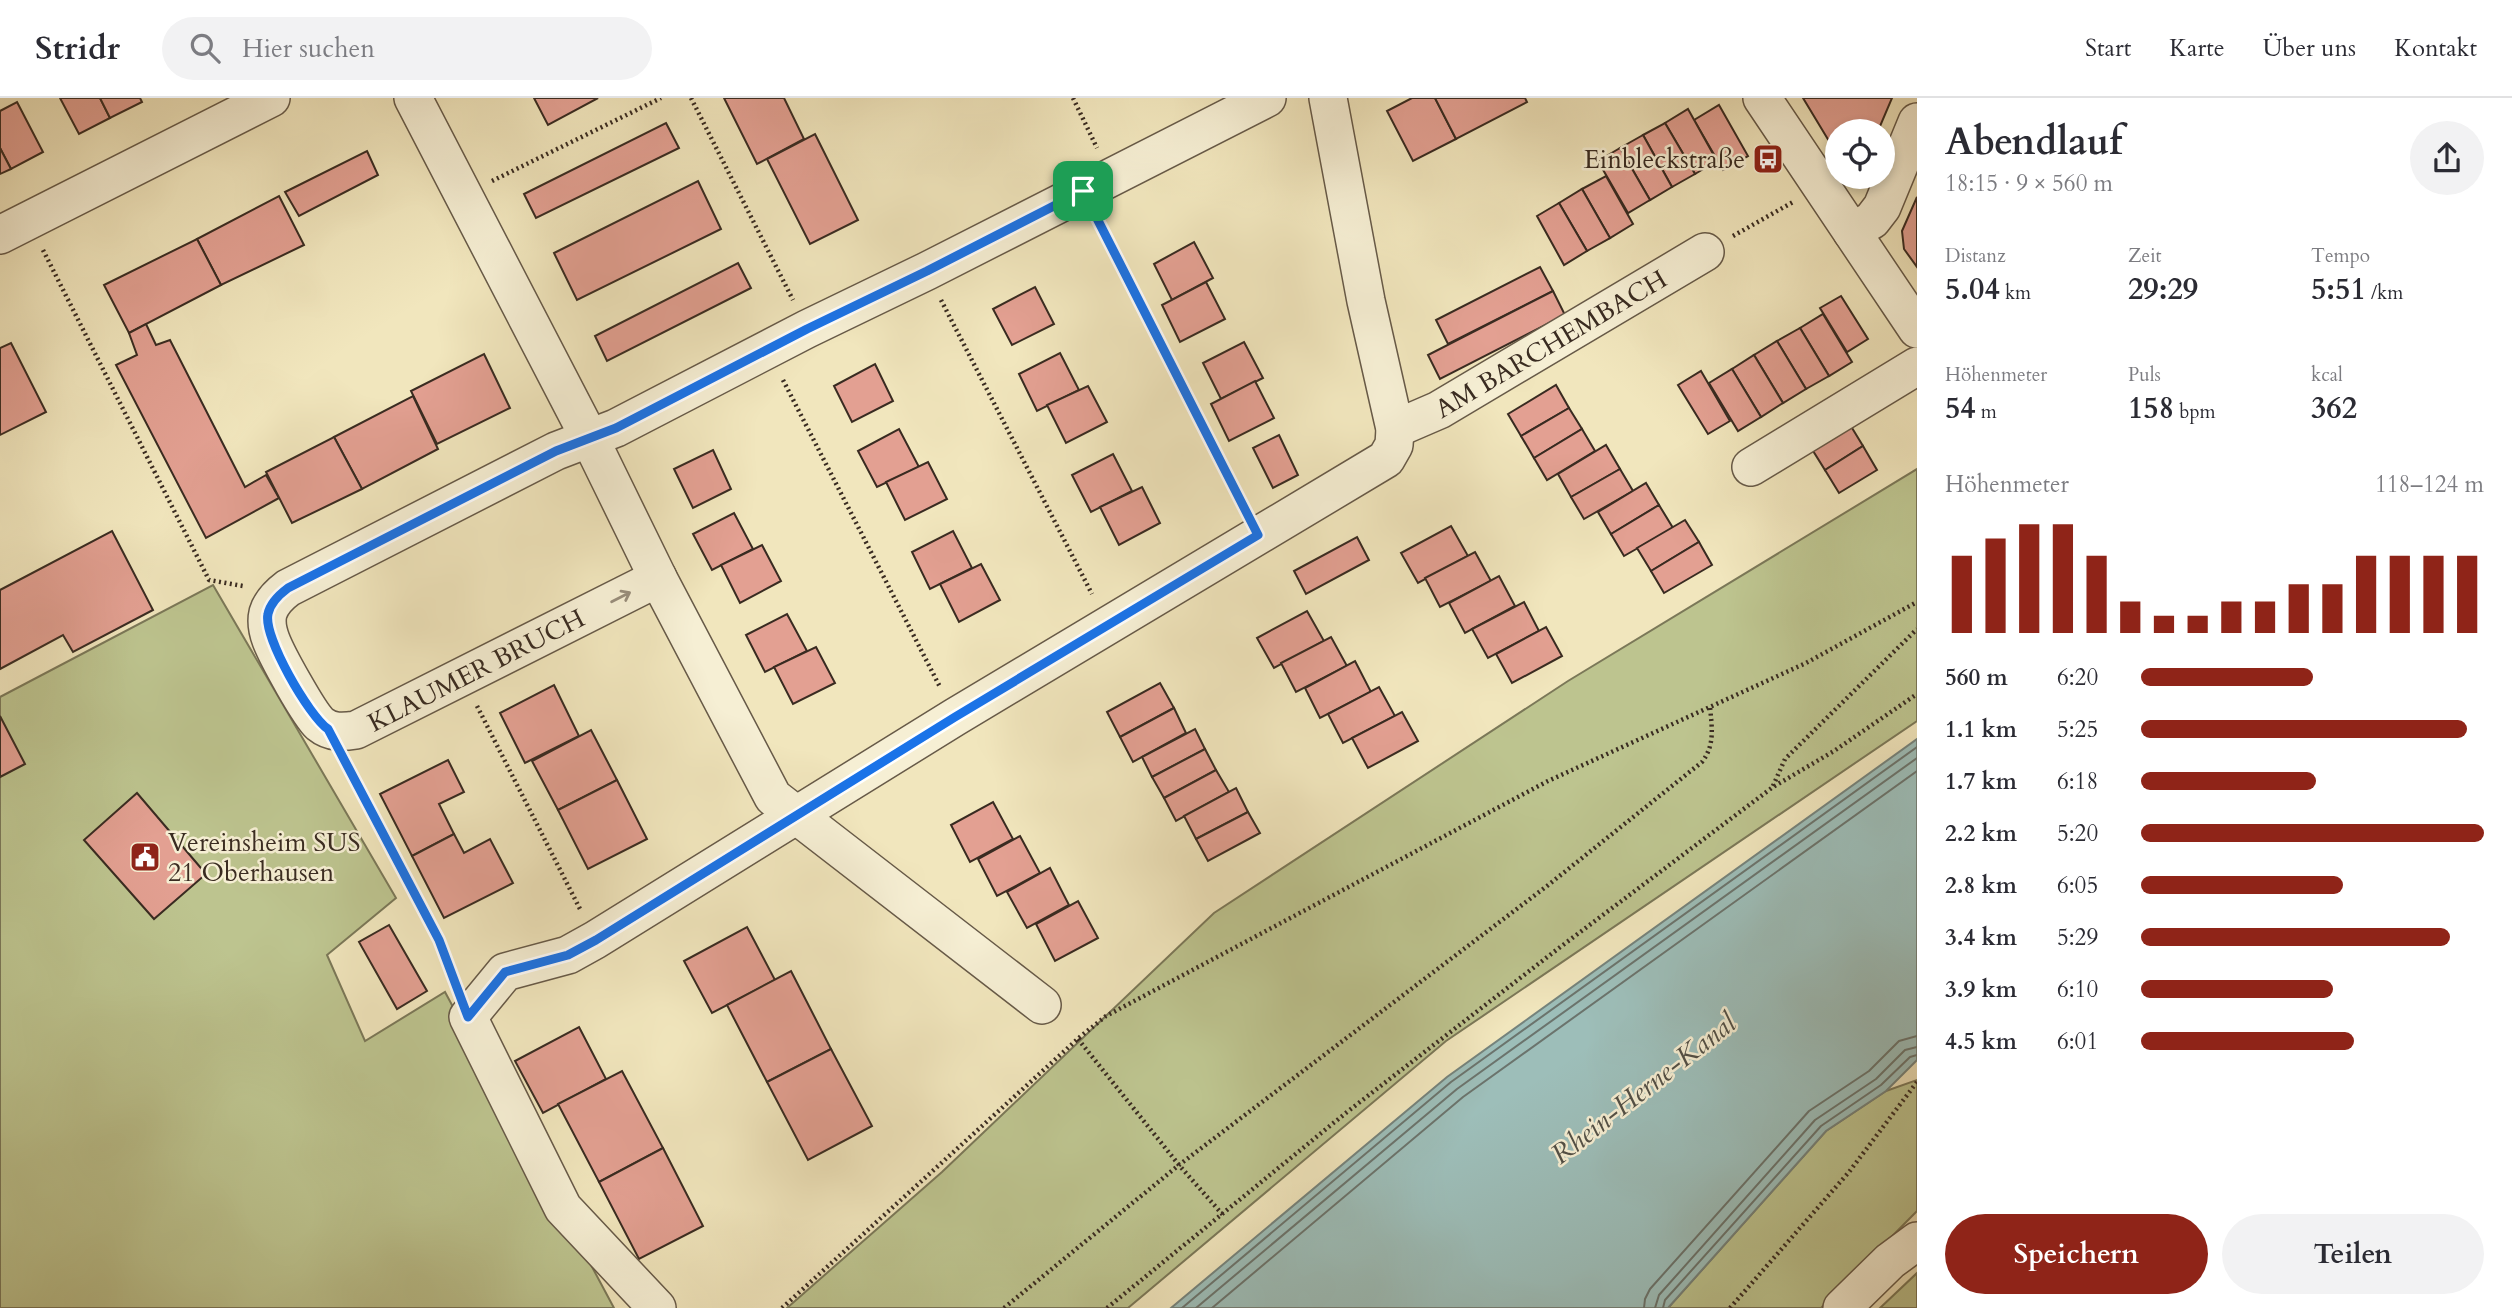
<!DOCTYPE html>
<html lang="de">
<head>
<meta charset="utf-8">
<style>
  :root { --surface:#fff; --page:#f2f2f3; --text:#2b2b33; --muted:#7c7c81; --line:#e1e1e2; --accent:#8f2418 }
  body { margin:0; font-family:Cardo,serif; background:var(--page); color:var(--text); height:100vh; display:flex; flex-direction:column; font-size:26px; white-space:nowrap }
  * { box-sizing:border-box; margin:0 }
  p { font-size:23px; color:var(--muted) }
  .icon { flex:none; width:38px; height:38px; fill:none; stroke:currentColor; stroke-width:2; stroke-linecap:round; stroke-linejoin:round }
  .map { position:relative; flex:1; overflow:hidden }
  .side { display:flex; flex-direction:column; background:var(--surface); width:595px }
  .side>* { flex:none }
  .controls { position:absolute; left:1825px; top:21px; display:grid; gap:14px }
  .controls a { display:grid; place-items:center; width:70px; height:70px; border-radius:50%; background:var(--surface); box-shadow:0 4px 10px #0003; font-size:35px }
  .pin { position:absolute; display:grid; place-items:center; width:60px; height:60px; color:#fff; margin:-30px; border-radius:14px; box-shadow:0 4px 10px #0006 }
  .round { display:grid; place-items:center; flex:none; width:74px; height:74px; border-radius:37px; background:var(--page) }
  .head { display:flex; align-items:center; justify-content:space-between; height:119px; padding:0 28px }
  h1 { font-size:38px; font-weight:700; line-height:52px }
  .figures { display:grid; grid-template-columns:repeat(3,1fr); gap:10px; height:119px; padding:7px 28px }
  .figures div { display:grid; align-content:center }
  .figures b { font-size:30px; font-weight:700 }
  .figures small { font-size:19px; font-weight:400 }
  .figures p { font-size:19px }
  .chart { height:196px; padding:14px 28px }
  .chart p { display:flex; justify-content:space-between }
  .chart svg { width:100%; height:126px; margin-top:7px; stroke:var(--accent); stroke-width:6 }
  .action { display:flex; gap:14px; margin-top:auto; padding:14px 28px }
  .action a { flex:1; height:80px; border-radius:42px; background:var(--accent); color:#fff; font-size:28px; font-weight:700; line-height:80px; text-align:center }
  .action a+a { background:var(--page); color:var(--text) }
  ul { padding:0 28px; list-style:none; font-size:23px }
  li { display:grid; grid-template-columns:112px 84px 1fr; align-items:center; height:52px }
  li i { height:18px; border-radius:9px; background:var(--accent) }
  header { display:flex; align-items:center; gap:42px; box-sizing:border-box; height:98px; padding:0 35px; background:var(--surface); border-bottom:2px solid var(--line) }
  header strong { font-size:33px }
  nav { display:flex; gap:38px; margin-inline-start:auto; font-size:24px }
  .search { width:490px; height:63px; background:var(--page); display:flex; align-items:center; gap:18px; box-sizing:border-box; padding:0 24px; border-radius:38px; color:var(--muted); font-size:26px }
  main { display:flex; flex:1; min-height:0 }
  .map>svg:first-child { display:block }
  .green { fill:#bdc48f; stroke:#7b7858; stroke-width:2 }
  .water { fill:#9dbeb9; stroke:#75837c; stroke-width:2 }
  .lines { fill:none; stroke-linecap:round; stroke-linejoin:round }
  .shore { stroke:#6b746d; stroke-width:2 }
  .building { fill:#e3a092; stroke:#392b21; stroke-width:2 }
  .minor-casing { stroke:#675a48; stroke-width:40 }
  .path { stroke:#392b21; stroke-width:4.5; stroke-dasharray:2 3.5; stroke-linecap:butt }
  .minor { stroke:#f6efd4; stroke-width:37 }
  .oneway { stroke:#988d7a }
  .route-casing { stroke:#fff; stroke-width:14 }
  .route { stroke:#1a73e8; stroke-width:9 }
  .labels { text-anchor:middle; stroke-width:5; stroke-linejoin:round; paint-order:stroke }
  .poi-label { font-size:26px; fill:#392b21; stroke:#f6efd4; text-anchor:end }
  .street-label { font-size:26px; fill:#392b21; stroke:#f6efd4 }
  .water-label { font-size:28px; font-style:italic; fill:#525047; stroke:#f6efd4 }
</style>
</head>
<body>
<header>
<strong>Stridr</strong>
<div class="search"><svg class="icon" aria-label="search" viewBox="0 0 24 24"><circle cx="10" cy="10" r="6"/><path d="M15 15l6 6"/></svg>Hier suchen</div>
<nav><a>Start</a><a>Karte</a><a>Über uns</a><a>Kontakt</a></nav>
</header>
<main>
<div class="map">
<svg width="1917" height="1210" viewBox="0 0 1917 1210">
  <rect width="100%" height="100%" fill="#f1e6bd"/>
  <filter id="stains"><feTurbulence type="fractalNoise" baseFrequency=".00286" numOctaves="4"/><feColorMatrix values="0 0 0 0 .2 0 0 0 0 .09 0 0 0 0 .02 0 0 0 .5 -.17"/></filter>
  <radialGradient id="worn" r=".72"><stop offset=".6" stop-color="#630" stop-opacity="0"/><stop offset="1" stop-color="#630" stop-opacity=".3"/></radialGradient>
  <g class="green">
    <path d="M1917,371V623L1446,943L1128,1210H787L942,1074L1214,815L1568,583Z"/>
    <path d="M213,487L396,800L327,857L365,943L445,894L614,1210H0V599Z"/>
    <path d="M1917,982V1113L1821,1210H1668L1826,1033L1886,993Z"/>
    <path d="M1917,1175V1210H1880Z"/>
  </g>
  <path class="water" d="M1917,641V962L1886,993L1826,1033L1668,1210H1171L1447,979Z"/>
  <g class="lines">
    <g class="shore">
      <path d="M1182,1210L1451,984L1917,649"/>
      <path d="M1196,1210L1457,991L1917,660"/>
      <path d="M1212,1210L1463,999L1917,673"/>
      <path d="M1644,1210L1645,1201L1650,1191L1809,1013L1869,973L1899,943L1917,938"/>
      <path d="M1655,1210L1659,1197L1815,1022L1876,981L1905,952L1917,949"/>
      <path d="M1663,1210L1665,1202L1821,1028L1881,987L1910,959L1917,957"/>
    </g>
  </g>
  <g class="building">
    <path d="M60,0H100L110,20L79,36Z"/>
    <path d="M100,0H140L142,4L110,20Z"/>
    <path d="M534,0H598L548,27Z"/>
    <path d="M724,0H784L804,41L757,66Z"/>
    <path d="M1412,0H1435L1456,41L1413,63L1387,13Z"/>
    <path d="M1435,0H1525L1527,4L1456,41Z"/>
    <path d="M1803,0H1892L1878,33H1838V58Z"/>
    <path d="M17,4L43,54L11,71L0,50V13Z"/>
    <path d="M1719,7L1748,58L1723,72L1694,22Z"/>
    <path d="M1688,11L1717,63L1695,76L1665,25Z"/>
    <path d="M666,25L679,50L536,120L524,96Z"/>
    <path d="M1665,25L1695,76L1672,89L1643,37Z"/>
    <path d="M815,36L858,122L810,146L767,61Z"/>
    <path d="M1643,37L1672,89L1650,102L1620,50Z"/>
    <path d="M0,50L11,71L0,76Z"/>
    <path d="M1620,50L1650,102L1628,115L1598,63Z"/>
    <path d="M367,53L378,77L299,118L285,94Z"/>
    <path d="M1606,78L1633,126L1610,140L1582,91Z"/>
    <path d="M698,83L721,131L577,202L554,155Z"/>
    <path d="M1582,91L1610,140L1587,153L1559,105Z"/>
    <path d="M279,98L304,147L221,187L197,141Z"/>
    <path d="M1917,99V169L1904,151L1902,133Z"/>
    <path d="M1559,105L1587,153L1564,167L1537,118Z"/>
    <path d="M197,141L221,187L129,235L104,187Z"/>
    <path d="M1194,144L1213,180L1172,202L1154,166Z"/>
    <path d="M738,165L751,190L607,263L595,238Z"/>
    <path d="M1540,169L1553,193L1448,246L1436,222Z"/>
    <path d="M1206,184L1225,221L1180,244L1162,207Z"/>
    <path d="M1035,189L1054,226L1012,247L993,211Z"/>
    <path d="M1553,193L1565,217L1440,281L1428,257Z"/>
    <path d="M1841,198L1868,241L1847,254L1820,210Z"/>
    <path d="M1823,216L1852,264L1829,278L1800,230Z"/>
    <path d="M146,226L156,247L170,242L245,389L266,377L279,400L206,440L116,267L137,257L129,235Z"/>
    <path d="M1800,230L1829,278L1806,291L1777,243Z"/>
    <path d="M1777,243L1806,291L1783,305L1754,257Z"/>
    <path d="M1244,244L1263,280L1221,301L1203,265Z"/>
    <path d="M11,245L46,314L0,337V250Z"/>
    <path d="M1060,255L1079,292L1037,313L1019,276Z"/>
    <path d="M484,256L510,310L437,346L411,293Z"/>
    <path d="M1754,257L1783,305L1761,319L1732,271Z"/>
    <path d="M875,266L893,303L852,324L834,288Z"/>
    <path d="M1732,271L1761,319L1738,333L1709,285Z"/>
    <path d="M1701,273L1730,323L1708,336L1678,287Z"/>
    <path d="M1255,283L1274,320L1229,343L1211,306Z"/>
    <path d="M1556,287L1569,310L1521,338L1508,316Z"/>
    <path d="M1088,288L1107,324L1066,345L1047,307Z"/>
    <path d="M413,298L438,351L362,391L334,339Z"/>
    <path d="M1569,310L1582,331L1534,360L1521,338Z"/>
    <path d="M1849,325L1863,348L1825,372L1810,348Z"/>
    <path d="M899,331L919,369L877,389L858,353Z"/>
    <path d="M1582,331L1595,353L1547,382L1534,360Z"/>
    <path d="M1279,337L1298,377L1273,390L1253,350Z"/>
    <path d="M334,339L362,391L292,425L266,374Z"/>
    <path d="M1606,347L1620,371L1571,399L1558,376Z"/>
    <path d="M1863,348L1877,372L1839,395L1825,372Z"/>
    <path d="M713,352L731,391L693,410L674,371Z"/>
    <path d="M1113,356L1132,393L1091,414L1072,377Z"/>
    <path d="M928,364L947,401L905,422L886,384Z"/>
    <path d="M1620,371L1633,393L1584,421L1571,399Z"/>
    <path d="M1646,385L1659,407L1611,436L1598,414Z"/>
    <path d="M1142,389L1160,425L1119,447L1100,409Z"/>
    <path d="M1659,407L1673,430L1624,458L1611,436Z"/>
    <path d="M734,415L753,451L712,472L693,436Z"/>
    <path d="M1685,422L1699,444L1651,473L1637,450Z"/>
    <path d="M1451,428L1468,458L1418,485L1401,455Z"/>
    <path d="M112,433L153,512L73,554L63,537L0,571V492Z"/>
    <path d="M953,433L972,470L930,491L912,454Z"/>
    <path d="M1357,439L1369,462L1306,496L1294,473Z"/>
    <path d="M1699,444L1712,467L1664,495L1651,473Z"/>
    <path d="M762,447L781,483L740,505L721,467Z"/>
    <path d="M1475,454L1491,483L1440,509L1425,480Z"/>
    <path d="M981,466L1000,502L959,524L940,486Z"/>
    <path d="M1499,478L1515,508L1465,535L1449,505Z"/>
    <path d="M1524,504L1539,533L1488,560L1472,531Z"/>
    <path d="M1307,513L1324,543L1274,570L1257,540Z"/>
    <path d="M787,516L807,553L765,574L746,537Z"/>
    <path d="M1546,529L1562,558L1512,585L1496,556Z"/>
    <path d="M1331,539L1347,568L1296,594L1281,565Z"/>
    <path d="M816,549L835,585L793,606L774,569Z"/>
    <path d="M1355,563L1371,594L1320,620L1305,590Z"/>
    <path d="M1160,585L1174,610L1120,639L1107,614Z"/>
    <path d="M554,587L579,638L525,665L500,615Z"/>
    <path d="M1379,589L1395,618L1343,645L1328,616Z"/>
    <path d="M1174,610L1186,635L1133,664L1120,639Z"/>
    <path d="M1402,614L1418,643L1368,670L1352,640Z"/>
    <path d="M0,618L25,666L0,679Z"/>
    <path d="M1195,631L1205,651L1152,679L1142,659Z"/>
    <path d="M591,632L617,682L558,712L532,663Z"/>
    <path d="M1205,651L1216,672L1164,700L1152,679Z"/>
    <path d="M448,662L464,694L439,706L454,736L412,758L380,696Z"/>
    <path d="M1216,672L1229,694L1176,723L1164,700Z"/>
    <path d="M617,682L647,741L588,771L558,712Z"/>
    <path d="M1236,690L1248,714L1196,741L1184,718Z"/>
    <path d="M137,695L206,776L154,821L84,742Z"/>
    <path d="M993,704L1013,741L970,764L951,727Z"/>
    <path d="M1248,714L1260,735L1208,763L1196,741Z"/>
    <path d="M454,736L464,755L490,741L513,785L444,820L412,758Z"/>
    <path d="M1020,738L1040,775L997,798L978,761Z"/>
    <path d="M1050,770L1069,807L1027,830L1007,794Z"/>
    <path d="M1078,803L1098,840L1055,863L1036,826Z"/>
    <path d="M389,827L427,893L397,911L359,844Z"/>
    <path d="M747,829L775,882L712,915L684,863Z"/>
    <path d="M791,873L831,951L767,984L727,907Z"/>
    <path d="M579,929L606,981L543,1015L515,963Z"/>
    <path d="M831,951L872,1028L808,1062L767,984Z"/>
    <path d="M622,973L663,1050L599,1084L558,1006Z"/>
    <path d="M663,1050L703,1128L639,1161L599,1084Z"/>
  </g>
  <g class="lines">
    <g class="minor-casing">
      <g id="minor">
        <path d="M413,0L590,341L658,480L773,699L1042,907"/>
        <path d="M1762,0L1917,231"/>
        <path d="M1852,134L1872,122L1882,109L1917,24"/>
        <path d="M0,137L271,0"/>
        <path id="s1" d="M1395,331L1439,312L1705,154"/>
        <path d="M1751,369L1917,268"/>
        <path d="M658,480L356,632C343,634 331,635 320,626C309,616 277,558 271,542C268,534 266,523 268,515C271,505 280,496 288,490L556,353L616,330L807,231L927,173L1267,0"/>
        <path d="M657,1210L563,1110L468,919L505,874L568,857L595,842L955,619L1386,361L1394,347L1395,331L1366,203L1328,0"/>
        <path d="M1842,1210L1890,1163L1917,1143"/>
      </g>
    </g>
    <g class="path">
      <path d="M691,0L793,202"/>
      <path d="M1073,0L1097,50"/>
      <path d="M492,83L661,0"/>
      <path d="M1098,122L1243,407"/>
      <path d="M1733,138L1793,104"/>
      <path d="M43,152L209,482L243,488"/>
      <path d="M941,202L1092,496"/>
      <path d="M783,282L940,589"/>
      <path d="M477,608L581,813"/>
      <path d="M348,668L438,842L454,883"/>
      <path d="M1773,688L1785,661L1917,531"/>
      <path d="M1078,941L1179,1067L1223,1117"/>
      <path d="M782,1210L1081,938L1106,918L1548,683L1806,565L1917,504"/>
      <path d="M1004,1210L1179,1067L1547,788L1702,664C1715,647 1712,630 1710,609"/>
      <path d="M1107,1210L1347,1014L1559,850L1773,689L1834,653L1917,596"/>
      <path d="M1730,1210L1849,1074L1917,984"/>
    </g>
    <use href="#minor" class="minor"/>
  </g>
  <defs><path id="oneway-shaft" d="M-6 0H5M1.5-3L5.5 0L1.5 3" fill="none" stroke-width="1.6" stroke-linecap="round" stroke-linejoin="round" transform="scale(1.75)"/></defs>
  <use class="oneway" href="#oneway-shaft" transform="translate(621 499) rotate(-27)"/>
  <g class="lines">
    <g class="route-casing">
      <path id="route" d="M1083,93L1258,437L955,619L596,842L568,857L505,874L468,919L439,842L328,631C309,618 263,539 268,516C270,505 280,496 288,490L556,353L616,330L807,231L927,173Z"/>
    </g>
    <use href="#route" class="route"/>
  </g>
  <defs>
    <g id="bus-square" transform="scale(1.575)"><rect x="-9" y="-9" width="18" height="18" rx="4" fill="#8f2418" stroke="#f6efd4"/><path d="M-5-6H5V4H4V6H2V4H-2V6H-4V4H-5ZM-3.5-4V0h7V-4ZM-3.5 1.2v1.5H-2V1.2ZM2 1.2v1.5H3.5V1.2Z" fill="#fff"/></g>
    <g id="civic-square" transform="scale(1.575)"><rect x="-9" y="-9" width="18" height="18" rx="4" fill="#8f2418" stroke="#f6efd4"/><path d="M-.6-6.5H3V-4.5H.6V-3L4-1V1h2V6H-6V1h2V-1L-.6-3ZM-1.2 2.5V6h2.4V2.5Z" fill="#fff"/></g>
  </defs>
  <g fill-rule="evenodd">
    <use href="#bus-square" x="1768" y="61"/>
    <use href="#civic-square" x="145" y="759"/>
  </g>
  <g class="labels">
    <g class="poi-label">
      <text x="1745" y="70">Einbleckstraße</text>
      <text x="168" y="753" text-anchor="start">Vereinsheim SUS<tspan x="168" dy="30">21 Oberhausen</tspan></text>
    </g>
    <g class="street-label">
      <text dy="9" stroke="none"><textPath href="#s1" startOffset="178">AM BARCHEMBACH</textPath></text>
      <text transform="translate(476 572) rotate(-27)" y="9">KLAUMER BRUCH</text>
    </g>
    <g class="water-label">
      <text transform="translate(1643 990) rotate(-38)" y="10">Rhein-Herne-Kanal</text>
    </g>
  </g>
  <rect width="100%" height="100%" filter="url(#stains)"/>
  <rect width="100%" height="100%" fill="url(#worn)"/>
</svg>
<div class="controls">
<a><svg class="icon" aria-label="locate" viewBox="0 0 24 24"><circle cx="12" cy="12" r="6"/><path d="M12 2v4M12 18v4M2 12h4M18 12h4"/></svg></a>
</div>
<div class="pin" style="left:1083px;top:93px;background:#1e9e55"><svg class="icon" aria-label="arrive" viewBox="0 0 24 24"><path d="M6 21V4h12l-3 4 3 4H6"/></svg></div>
</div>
<section class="side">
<div class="head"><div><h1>Abendlauf</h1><p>18:15 · 9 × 560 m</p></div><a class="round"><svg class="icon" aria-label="share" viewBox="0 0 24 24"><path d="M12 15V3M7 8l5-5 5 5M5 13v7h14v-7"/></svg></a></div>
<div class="figures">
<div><p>Distanz</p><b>5.04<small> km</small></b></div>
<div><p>Zeit</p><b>29:29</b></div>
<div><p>Tempo</p><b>5:51<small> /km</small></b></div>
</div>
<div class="figures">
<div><p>Höhenmeter</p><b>54<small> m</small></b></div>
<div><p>Puls</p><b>158<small> bpm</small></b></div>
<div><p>kcal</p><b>362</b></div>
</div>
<div class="chart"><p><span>Höhenmeter</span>118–124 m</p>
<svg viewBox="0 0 160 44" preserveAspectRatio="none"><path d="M5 44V17M15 44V11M25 44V6M35 44V6M45 44V17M55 44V33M65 44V38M75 44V38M85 44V33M95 44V33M105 44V27M115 44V27M125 44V17M135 44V17M145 44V17M155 44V17"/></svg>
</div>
<ul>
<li><b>560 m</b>6:20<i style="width:50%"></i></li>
<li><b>1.1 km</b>5:25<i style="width:95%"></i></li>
<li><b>1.7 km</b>6:18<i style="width:51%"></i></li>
<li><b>2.2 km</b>5:20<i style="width:100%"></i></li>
<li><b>2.8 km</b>6:05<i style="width:59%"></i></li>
<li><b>3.4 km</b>5:29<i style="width:90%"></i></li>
<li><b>3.9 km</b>6:10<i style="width:56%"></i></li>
<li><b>4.5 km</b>6:01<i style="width:62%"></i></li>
</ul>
<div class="action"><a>Speichern</a><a>Teilen</a></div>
</section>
</main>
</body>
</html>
